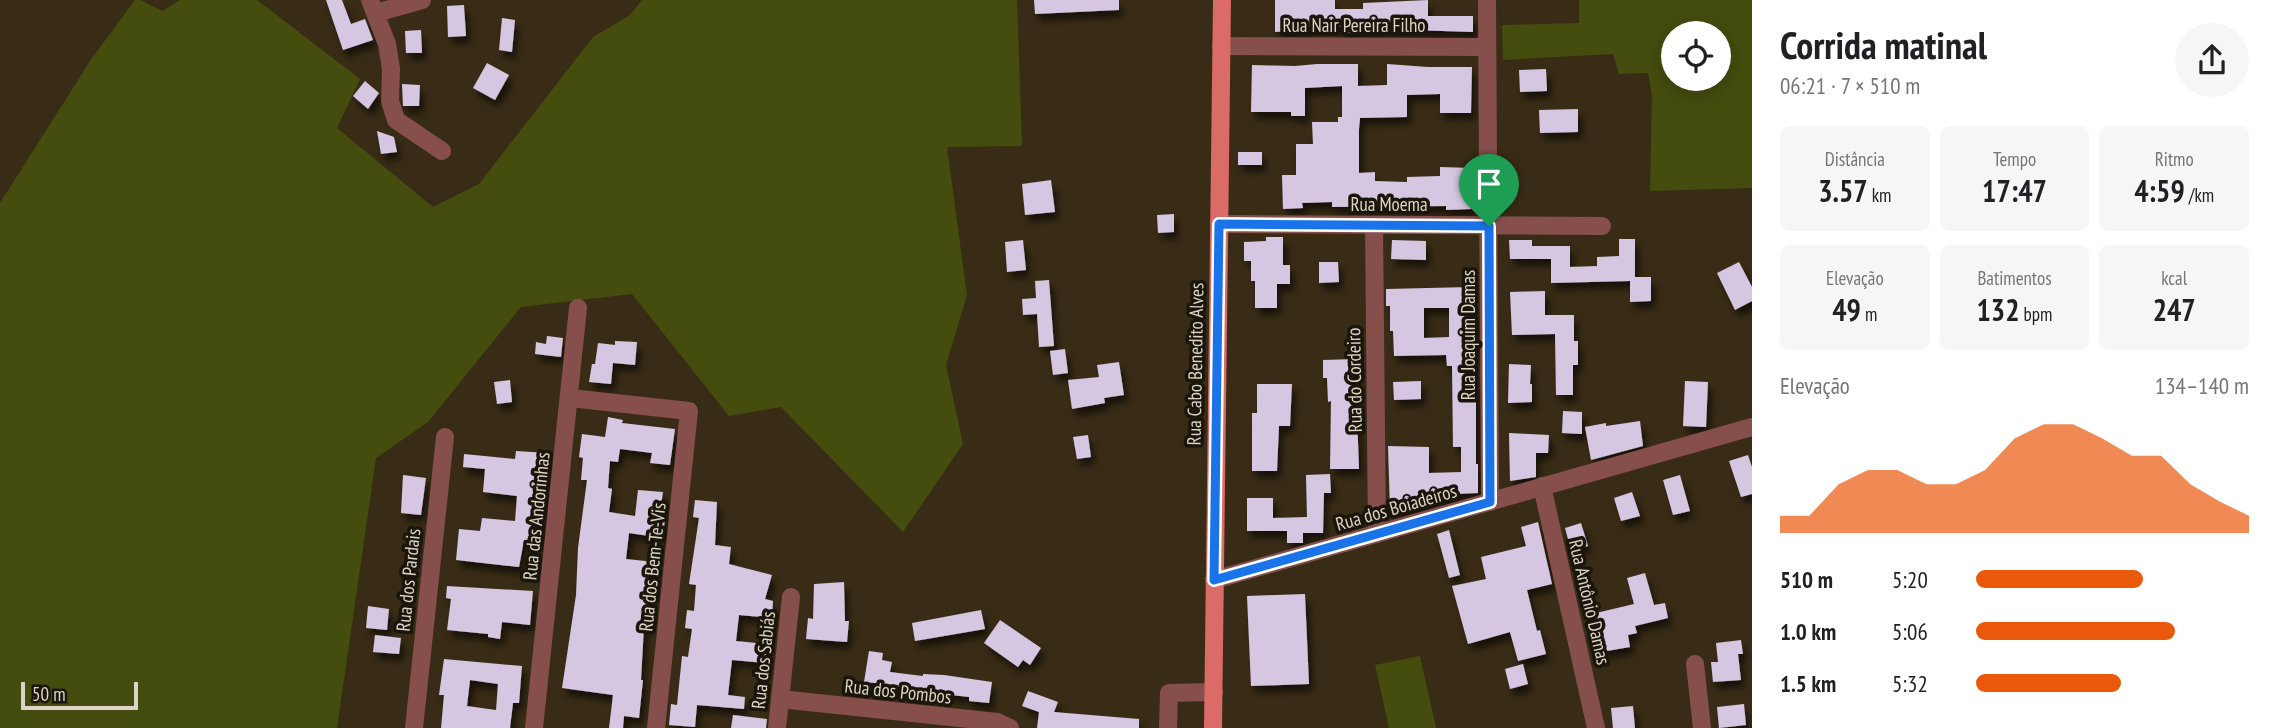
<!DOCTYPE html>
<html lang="pt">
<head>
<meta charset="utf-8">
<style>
  :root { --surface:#fff; --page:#f6f6f6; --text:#202124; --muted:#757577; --accent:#ea580c }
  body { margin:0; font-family:"PT Sans Narrow",sans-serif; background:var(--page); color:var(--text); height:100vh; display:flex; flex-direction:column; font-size:26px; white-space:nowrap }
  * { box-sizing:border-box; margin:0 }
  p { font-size:23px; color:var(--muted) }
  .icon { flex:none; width:38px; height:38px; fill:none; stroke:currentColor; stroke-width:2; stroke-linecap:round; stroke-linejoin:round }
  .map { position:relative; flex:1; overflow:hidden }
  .drawer { display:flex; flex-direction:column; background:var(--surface); width:525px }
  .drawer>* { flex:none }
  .fabs { position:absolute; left:1661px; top:21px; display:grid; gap:14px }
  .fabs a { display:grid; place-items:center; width:70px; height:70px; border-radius:50%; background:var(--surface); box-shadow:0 4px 18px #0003; font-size:35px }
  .scale { position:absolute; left:21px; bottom:18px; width:117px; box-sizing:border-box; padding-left:7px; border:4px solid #ddd4c7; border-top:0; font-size:19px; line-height:24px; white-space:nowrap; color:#ddd4c7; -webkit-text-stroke:5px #1b160c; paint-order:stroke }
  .pin { position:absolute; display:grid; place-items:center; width:60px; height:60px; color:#fff; margin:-72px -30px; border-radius:50% 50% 50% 0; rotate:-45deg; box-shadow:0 0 7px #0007 }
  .pin .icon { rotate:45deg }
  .round { display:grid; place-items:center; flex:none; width:74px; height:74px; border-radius:37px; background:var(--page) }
  .overview { display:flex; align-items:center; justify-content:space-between; height:119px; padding:0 28px }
  h1 { font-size:38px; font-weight:700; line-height:52px }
  .figures { display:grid; grid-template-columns:repeat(3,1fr); gap:10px; height:119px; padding:7px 28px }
  .figures div { display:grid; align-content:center; border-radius:10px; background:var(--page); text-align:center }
  .figures b { font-size:30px; font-weight:700 }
  .figures small { font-size:19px; font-weight:400 }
  .figures p { font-size:19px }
  .chart { height:196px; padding:14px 28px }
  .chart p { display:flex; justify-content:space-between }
  .chart svg { width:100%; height:126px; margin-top:7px; fill:var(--accent); opacity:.7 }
  ul { padding:0 28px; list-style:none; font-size:23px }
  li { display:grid; grid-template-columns:112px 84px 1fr; align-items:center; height:52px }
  li i { height:18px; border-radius:9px; background:var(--accent) }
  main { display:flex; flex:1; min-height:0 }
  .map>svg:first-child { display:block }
  .green { fill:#444c0e; fill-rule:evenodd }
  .building { fill:#d5c7e2; fill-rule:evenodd; filter:url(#shadow) }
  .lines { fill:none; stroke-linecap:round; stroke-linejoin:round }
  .street { stroke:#864f4c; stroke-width:18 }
  .primary { stroke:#db6b67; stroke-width:18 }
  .route-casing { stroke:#fff; stroke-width:14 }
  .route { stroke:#1a73e8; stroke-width:9 }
  .labels { text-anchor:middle; stroke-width:7; stroke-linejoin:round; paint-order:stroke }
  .street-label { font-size:19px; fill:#ddd4c7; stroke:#1b160c }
</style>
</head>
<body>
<main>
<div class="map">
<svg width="1752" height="728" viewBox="0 0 1752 728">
  <defs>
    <filter id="shadow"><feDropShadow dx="4" dy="7" stdDeviation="3.5" flood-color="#0009"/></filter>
  </defs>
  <rect width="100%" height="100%" fill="#392c16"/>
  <g class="green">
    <path d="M135,0H141L162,11L180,0H257L360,79L337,128L433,207L479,184L593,37L630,15L642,0H1017L1022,146L947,147L967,295L946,365L963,444L903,532L781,407L729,416L632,294L521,307L428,422L376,458L337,728H0V203L92,58Z"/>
    <path d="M1579,0H1752V188L1650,191L1652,95L1648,73L1619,74L1613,54L1503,60L1502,25L1579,23ZM1673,33H1718V79H1673Z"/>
    <path d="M1420,656L1436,728H1389L1375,665Z"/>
  </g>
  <g class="building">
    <path d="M326,0H342L351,24L365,19L373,40L343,50Z"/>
    <path d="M1034,0H1119V10L1035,14Z"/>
    <path d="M1275,0H1335V9H1363V3L1428,0V16H1473V32L1382,29L1341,34V27H1309V30L1275,32Z"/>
    <path d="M464,5L466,36L448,37L447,6Z"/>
    <path d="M502,18L515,20L512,52L499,50Z"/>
    <path d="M421,30L422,53H406L405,31Z"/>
    <path d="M487,63L509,75L495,100L473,88Z"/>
    <path d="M1317,64H1358V86L1387,85V64L1428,67H1472L1471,113H1440V94L1407,95V117L1360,118L1359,129V173L1375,172V181L1407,182V177L1440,176V167L1474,168V187H1471V209L1446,210V206L1332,207V202L1302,203L1303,208L1283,209L1282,175H1296V144H1313L1312,122H1338V117H1342V86L1305,88V116H1291V112H1251L1252,65L1295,66Z"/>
    <path d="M1546,69L1547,91L1520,92L1519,70Z"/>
    <path d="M365,81L379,93L368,109L353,96Z"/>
    <path d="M402,84L420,85L419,106H403Z"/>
    <path d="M1578,109V132L1540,133L1539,110Z"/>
    <path d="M377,131L394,137L397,152L381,154Z"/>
    <rect x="1238" y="152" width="24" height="13"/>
    <path d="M1051,180L1055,212L1025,215L1022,184Z"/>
    <path d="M1174,214V232L1158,233L1157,215Z"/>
    <path d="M1266,237H1283V265H1290V284H1277V308H1255V281H1251V261H1244V242L1266,241Z"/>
    <path d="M1619,239H1635V277H1651V301L1630,302V281L1551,283V259H1510L1509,240H1532V246H1570V267L1597,266V257L1619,256Z"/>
    <path d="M1023,240L1026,270L1007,272L1005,242Z"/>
    <path d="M1392,240L1426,241V260L1391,259Z"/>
    <path d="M1319,262H1338L1339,282L1319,283Z"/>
    <path d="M1739,262L1752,287V301L1735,310L1717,273Z"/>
    <path d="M1049,280L1054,346L1039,347L1037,314L1023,315L1022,299L1036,298L1035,281Z"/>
    <path d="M1470,287L1473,337H1475V352H1472V384H1476V464H1478V493L1454,494V499H1428V506H1407V509L1390,510L1388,446L1429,447V473L1461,472V447H1453L1452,366H1447L1446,355L1394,356L1393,331H1390V306H1386V289ZM1424,308H1449V337L1424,338Z"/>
    <path d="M1545,291V315H1574V341H1578V365H1573V395H1556L1555,334L1512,335L1510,292Z"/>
    <path d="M547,336L563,338L561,357L535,354L536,342L546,344Z"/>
    <path d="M615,341L637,342L635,365L613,363L611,384L589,382L592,364H595L598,343L615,345Z"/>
    <path d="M1065,349L1068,373L1053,375L1050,351Z"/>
    <path d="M1355,359L1359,469H1330L1331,401L1328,402L1327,378H1323V360Z"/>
    <path d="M1119,362L1124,395L1104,398L1105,403L1072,409L1068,380L1099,377L1097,365Z"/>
    <path d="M1509,364L1531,365L1530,384H1532V402L1508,403Z"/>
    <path d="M510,380L512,402L497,404L494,382Z"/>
    <path d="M1421,381V399L1394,400L1393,382Z"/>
    <path d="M1685,381L1708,382L1706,427L1683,426Z"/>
    <path d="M1257,384H1292L1290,426H1279L1277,471H1252V413H1257Z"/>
    <path d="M1563,411L1582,412V434L1562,433Z"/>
    <path d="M608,417L623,420L622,423L675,429L670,465L650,463L652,453L620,449L618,462L610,461L608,488L612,489L609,512L635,516L638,490L663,492L660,513L666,514L662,538L629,533L626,559L655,562L647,609H651L649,627L644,626L641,680H643L639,718L624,716L623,728H609L613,695L562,688L576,595L578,548L587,480H581L583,458L579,457L582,434L605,437Z"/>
    <path d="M1640,421L1643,446L1591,460L1585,427L1606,423V426Z"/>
    <path d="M1509,433L1549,435L1548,453H1536V477L1510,481Z"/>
    <path d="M1088,435L1091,457L1077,459L1073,437Z"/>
    <path d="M516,451L548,453L547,472H544L538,542L524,540L519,567L456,560L459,529L480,531L482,518L515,521L517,496L483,492L485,469L463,467L464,454L515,459Z"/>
    <path d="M1748,455L1752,467V494L1741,497L1729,461Z"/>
    <path d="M1330,474L1331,493H1324L1323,533H1303V543H1287V531H1247V498H1273V518L1307,517L1306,475Z"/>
    <path d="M403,475L426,478L421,515L401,513Z"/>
    <path d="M1680,475L1690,511L1673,515L1663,480Z"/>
    <path d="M1632,492L1640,516L1621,521L1614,498Z"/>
    <path d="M695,500L717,502L715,545L731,547L729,564L772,575L765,599L773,601L772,618L739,615L736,641L767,644L765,663L732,660L728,695L745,697L744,709L697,705L695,727L669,725L671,704L677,705L682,656L688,657L692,629L685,628L687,610L694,611L696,585L689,584L699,518L693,517Z"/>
    <path d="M1538,522L1552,584L1527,590L1537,631L1540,630L1546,654L1518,661L1510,632L1468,644L1452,586L1486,579L1481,557L1526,546L1521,527Z"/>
    <path d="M1581,523L1588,546L1571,550L1565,528Z"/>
    <path d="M1449,530L1460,575L1449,578L1437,534Z"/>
    <path d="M1645,573L1654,605L1665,603L1668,618L1635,626L1637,633L1628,635L1630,647L1601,652L1592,614L1634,604L1627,578Z"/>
    <path d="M844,582L845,621H849L847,642L806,639L808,618L813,619L814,584Z"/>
    <path d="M447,586L533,591L530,625L502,622L500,639L488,637V634L447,630L451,599L446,598Z"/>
    <path d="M1305,594L1309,684L1251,686L1247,596Z"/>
    <path d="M368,606L389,609L387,630L366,628Z"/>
    <path d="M981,610L985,629L915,641L912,623Z"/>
    <path d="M1000,620L1041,648L1030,665L1023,660L1018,667L984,643Z"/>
    <path d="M375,635L401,638L399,654L373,652Z"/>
    <path d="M1741,640L1743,654H1738L1741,680L1713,682L1711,662H1718L1716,643Z"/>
    <path d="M869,651L883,653L882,660L892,662L890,672L923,676V674L944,675L992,682L989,703L969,701V697L925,692L924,696L897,693L898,685L864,682Z"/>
    <path d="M444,659L522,666L519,703H513L510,728H441L444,695H439ZM470,680L498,684L496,710L467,706Z"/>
    <path d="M1523,664L1528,684L1510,689L1505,669Z"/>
    <path d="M1028,691L1058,702L1054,712L1139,719V728H1037L1039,712L1022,706Z"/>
    <path d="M1744,704L1746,725L1719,728L1717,707Z"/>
    <path d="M1633,706L1635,728H1613L1611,708Z"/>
    <path d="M733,715L767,719L766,728H731Z"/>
  </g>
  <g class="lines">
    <g class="street">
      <path d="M370,0L387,44L391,69L390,101L396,120L442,151"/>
      <path d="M1487,0L1490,502"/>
      <path d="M376,13L422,0"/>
      <path d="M1221,46L1487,47"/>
      <path d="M1219,224L1602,226"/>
      <path d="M1374,225L1377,534"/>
      <path d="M570,398L689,411L656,728"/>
      <path d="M1542,486L1596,728"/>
      <path d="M1214,580L1752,427"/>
      <path d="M1695,664L1702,728"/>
      <path d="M780,699L997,722L1010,728"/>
      <path d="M414,728L445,437"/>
      <path d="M534,728L578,308"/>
      <path d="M777,728L791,597"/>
      <path d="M1168,728L1169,693L1214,692"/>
    </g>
    <path class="primary" d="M1213,728L1222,0"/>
  </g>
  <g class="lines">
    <g class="route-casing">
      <path id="route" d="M1219,224L1489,226L1490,502L1214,580Z"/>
    </g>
    <use href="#route" class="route"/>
  </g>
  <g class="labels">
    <g class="street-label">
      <text x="1354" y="32">Rua Nair Pereira Filho</text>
      <text x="1389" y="211">Rua Moema</text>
      <text transform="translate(1468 335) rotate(-90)" y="7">Rua Joaquim Damas</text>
      <text transform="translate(1195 364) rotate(-89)" y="7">Rua Cabo Benedito Alves</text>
      <text transform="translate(1354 380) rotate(-91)" y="7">Rua do Cordeiro</text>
      <text transform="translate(1396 507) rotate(-16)" y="7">Rua dos Boiadeiros</text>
      <text transform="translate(536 516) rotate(-84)" y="7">Rua das Andorinhas</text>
      <text transform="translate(652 567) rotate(-84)" y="7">Rua dos Bem-Te-Vis</text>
      <text transform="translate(408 580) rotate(-84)" y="7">Rua dos Pardais</text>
      <text transform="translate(1590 602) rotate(77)" y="7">Rua Antônio Damas</text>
      <text transform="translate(763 660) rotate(-84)" y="7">Rua dos Sabiás</text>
      <text transform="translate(898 691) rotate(6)" y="7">Rua dos Pombos</text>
    </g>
  </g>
</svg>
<div class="fabs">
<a><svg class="icon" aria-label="locate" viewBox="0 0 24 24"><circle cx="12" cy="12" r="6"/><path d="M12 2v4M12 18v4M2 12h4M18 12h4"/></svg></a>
</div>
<div class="scale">50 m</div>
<div class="pin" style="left:1489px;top:226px;background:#1e9e55"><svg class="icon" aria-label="arrive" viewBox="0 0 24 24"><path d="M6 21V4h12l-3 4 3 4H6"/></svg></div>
</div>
<section class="drawer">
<div class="overview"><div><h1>Corrida matinal</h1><p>06:21 · 7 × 510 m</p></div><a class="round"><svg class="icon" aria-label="share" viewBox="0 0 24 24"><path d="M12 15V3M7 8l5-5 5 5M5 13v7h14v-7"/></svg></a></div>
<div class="figures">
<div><p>Distância</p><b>3.57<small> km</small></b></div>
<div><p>Tempo</p><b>17:47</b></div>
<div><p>Ritmo</p><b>4:59<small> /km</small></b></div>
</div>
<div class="figures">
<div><p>Elevação</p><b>49<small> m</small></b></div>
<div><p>Batimentos</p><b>132<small> bpm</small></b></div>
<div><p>kcal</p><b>247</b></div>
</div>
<div class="chart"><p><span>Elevação</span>134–140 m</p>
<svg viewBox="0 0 160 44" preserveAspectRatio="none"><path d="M0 44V38L10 38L20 27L30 22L40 22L50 27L60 27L70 22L80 11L90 6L100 6L110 11L120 17L130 17L140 27L150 33L160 38V44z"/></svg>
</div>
<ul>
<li><b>510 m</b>5:20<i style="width:61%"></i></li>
<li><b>1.0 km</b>5:06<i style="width:73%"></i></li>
<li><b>1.5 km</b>5:32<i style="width:53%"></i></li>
</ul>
</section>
</main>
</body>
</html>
